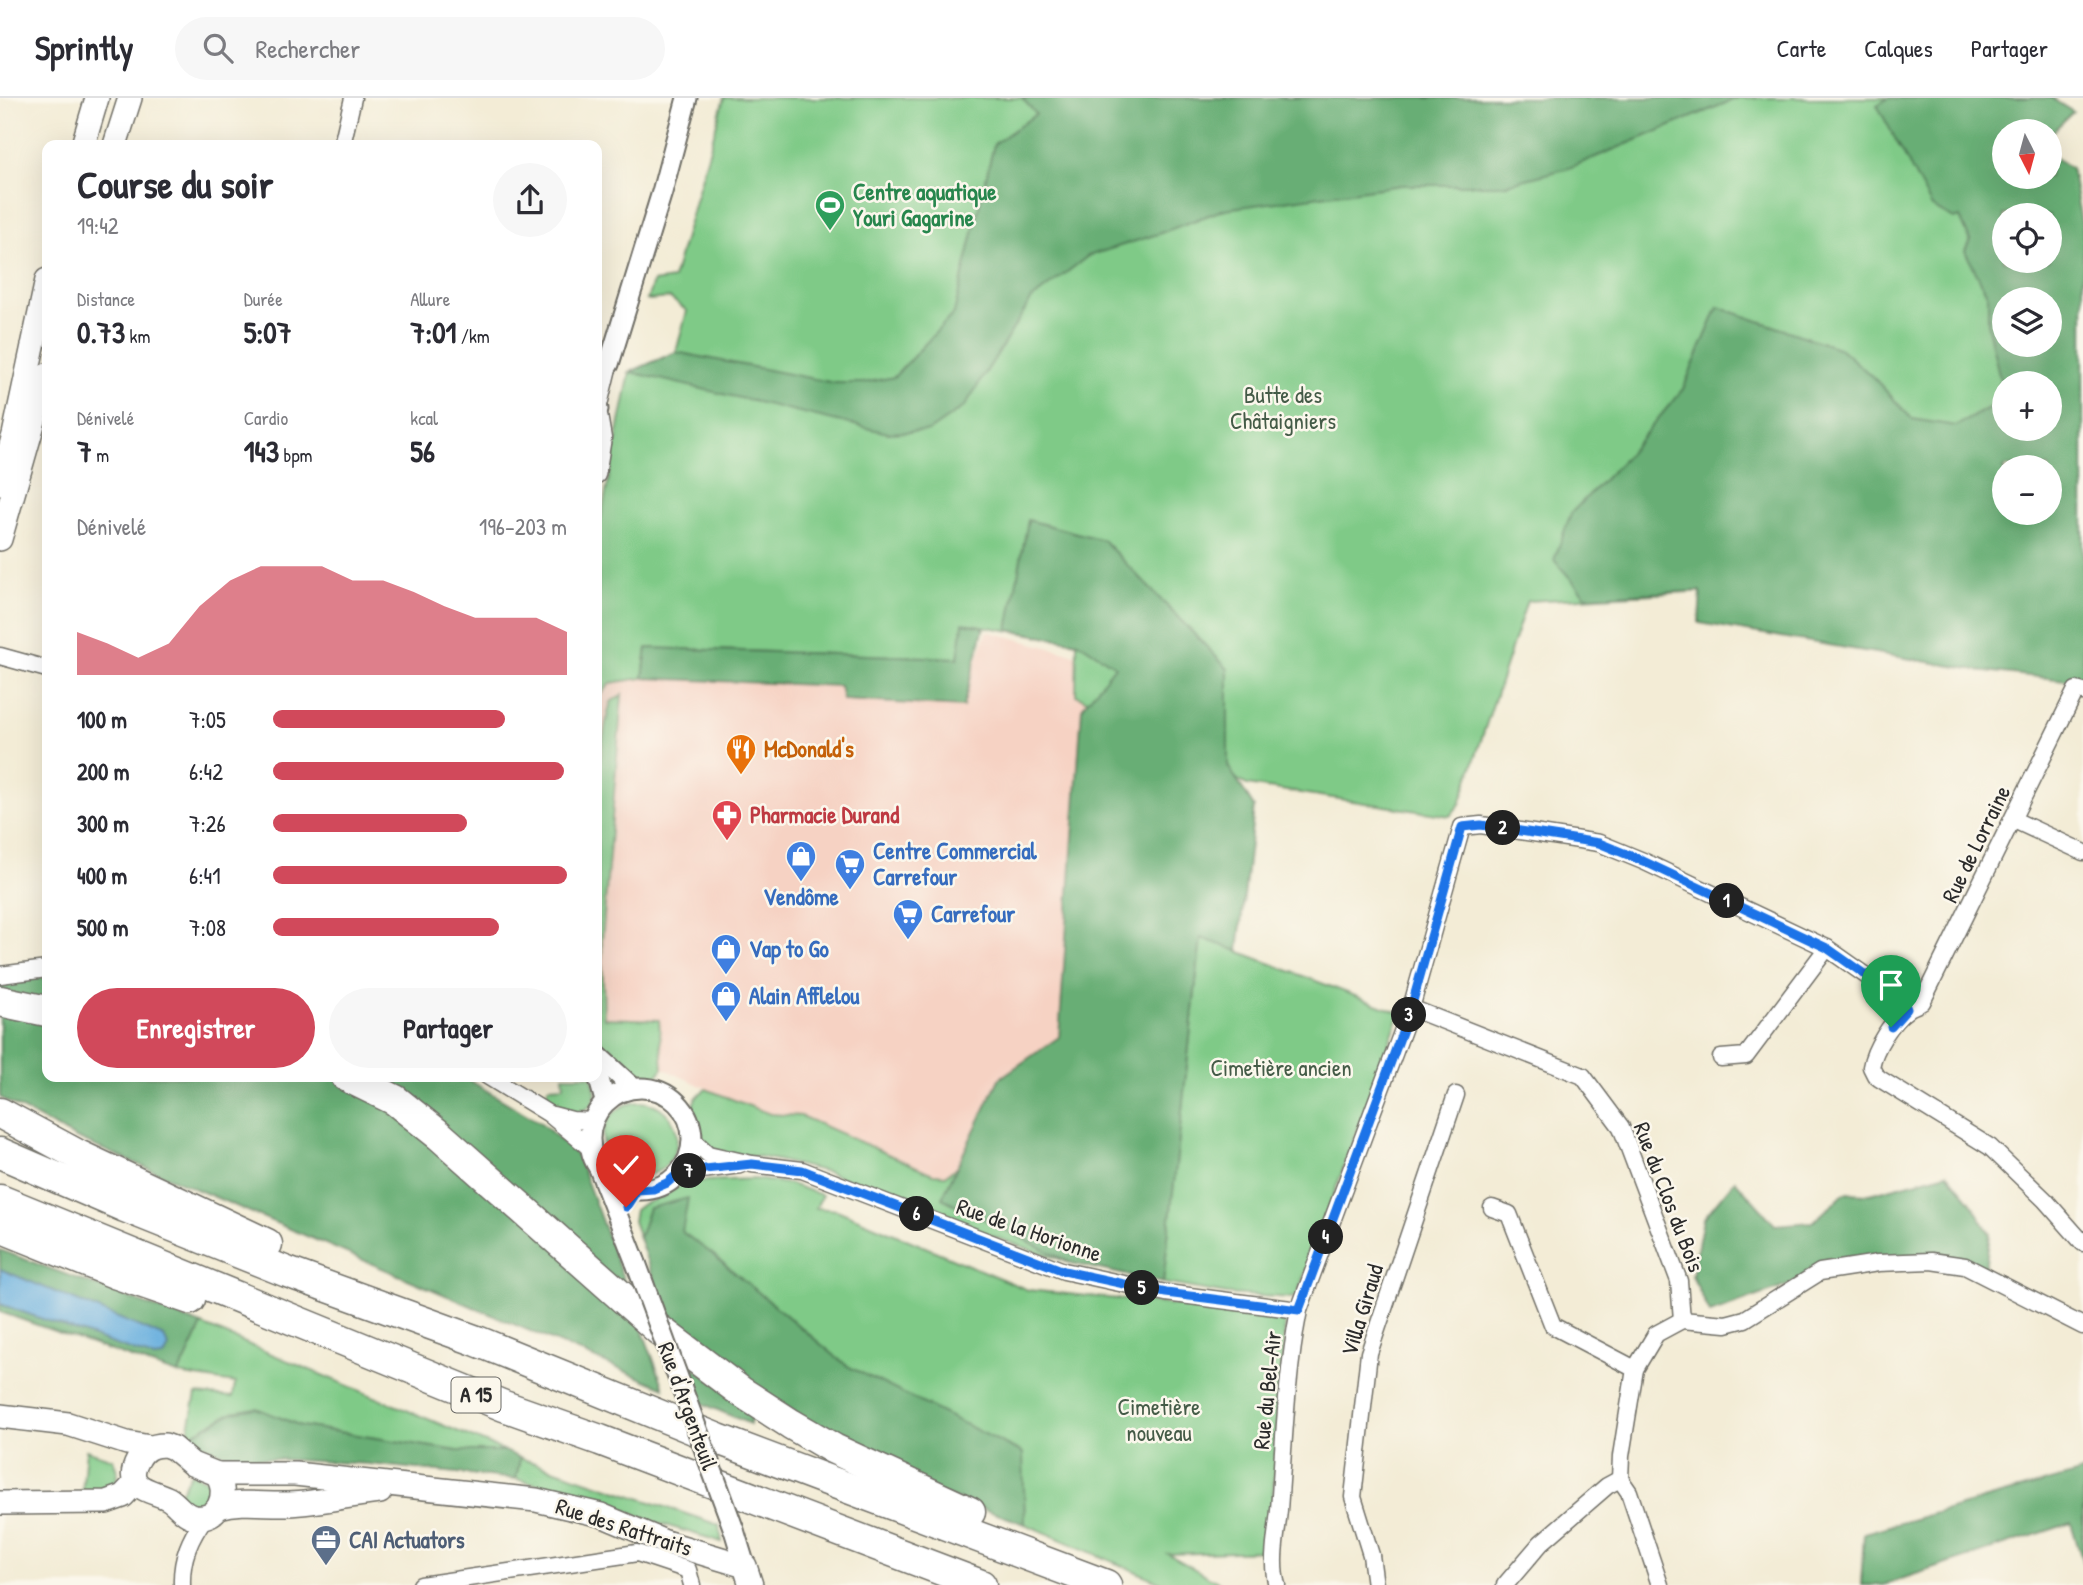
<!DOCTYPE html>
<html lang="fr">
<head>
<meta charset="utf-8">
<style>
  :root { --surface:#fff; --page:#f7f7f7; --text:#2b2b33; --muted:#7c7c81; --line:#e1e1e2; --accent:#d1495b }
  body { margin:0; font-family:"Patrick Hand",sans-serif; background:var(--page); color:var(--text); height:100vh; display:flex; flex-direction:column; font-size:26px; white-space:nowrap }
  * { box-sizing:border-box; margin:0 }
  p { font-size:23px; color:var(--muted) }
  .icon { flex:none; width:38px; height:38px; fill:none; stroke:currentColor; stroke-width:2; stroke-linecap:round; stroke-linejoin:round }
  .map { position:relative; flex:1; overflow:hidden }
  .drawer { position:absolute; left:42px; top:42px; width:560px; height:942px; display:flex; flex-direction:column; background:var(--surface); border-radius:14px; box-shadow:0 7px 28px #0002 }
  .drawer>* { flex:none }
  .needle { width:46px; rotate:174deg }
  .fabs { position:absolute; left:1992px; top:21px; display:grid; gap:14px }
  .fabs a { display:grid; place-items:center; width:70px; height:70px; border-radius:50%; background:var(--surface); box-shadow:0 7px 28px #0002; font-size:35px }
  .pin { position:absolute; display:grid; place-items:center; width:60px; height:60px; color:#fff; margin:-72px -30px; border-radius:50% 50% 50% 0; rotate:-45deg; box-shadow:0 0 7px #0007 }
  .pin .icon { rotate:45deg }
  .km { position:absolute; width:35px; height:35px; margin:-18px; border-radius:50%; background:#222; color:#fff; font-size:19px; line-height:35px; text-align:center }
  .round { display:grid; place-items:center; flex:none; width:74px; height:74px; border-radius:37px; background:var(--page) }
  .head { display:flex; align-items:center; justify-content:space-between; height:119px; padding:0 35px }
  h1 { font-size:38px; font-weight:800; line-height:52px }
  .figures { display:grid; grid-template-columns:repeat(3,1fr); gap:10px; height:119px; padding:7px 35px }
  .figures div { display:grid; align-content:center }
  .figures b { font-size:30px; font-weight:800 }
  .figures small { font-size:19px; font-weight:400 }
  .figures p { font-size:19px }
  .chart { height:196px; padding:14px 35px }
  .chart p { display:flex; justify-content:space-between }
  .chart svg { width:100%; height:126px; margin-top:7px; fill:var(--accent); opacity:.7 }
  .cta { display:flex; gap:14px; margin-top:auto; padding:14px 35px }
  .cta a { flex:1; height:80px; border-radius:42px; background:var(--accent); color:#fff; font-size:28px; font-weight:800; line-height:80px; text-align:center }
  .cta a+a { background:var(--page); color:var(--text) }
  ul { padding:0 35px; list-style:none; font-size:23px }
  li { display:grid; grid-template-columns:112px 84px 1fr; align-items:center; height:52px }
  li i { height:18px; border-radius:9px; background:var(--accent) }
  header { display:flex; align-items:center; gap:42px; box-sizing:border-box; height:98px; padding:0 35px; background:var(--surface); border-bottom:2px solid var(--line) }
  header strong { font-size:33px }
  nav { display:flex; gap:38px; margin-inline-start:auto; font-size:24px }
  .search { width:490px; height:63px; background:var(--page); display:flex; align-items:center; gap:18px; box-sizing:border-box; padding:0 24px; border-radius:38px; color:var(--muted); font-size:26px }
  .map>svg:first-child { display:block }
  .built { fill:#f6d2c3 }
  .green { fill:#7fca87; stroke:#557a59; stroke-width:2; fill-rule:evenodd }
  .forest { fill:#67ae74; stroke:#496c50; stroke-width:2; fill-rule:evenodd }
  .water { fill:#67afde; stroke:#496d84; stroke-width:2 }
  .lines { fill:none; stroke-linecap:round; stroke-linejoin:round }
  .minor-casing { stroke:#716f67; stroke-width:19 }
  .tertiary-casing { stroke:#716f67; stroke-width:23 }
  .secondary-casing { stroke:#716f67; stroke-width:26 }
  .motorway-casing { stroke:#716f67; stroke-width:33 }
  .minor { stroke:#fff; stroke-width:16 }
  .tertiary { stroke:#fff; stroke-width:19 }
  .secondary { stroke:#fff; stroke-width:23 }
  .motorway { stroke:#fff; stroke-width:30 }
  .tertiary-bridge-casing { stroke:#716f67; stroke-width:23; stroke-linecap:butt }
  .tertiary-bridge { stroke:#fff; stroke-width:19 }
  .route-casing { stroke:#fff; stroke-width:14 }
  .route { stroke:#1a73e8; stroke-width:9 }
  .labels { text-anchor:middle; stroke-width:5; stroke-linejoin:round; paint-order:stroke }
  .shield { fill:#fbf7ec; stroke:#696865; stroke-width:2 }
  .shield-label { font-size:21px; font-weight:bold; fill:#2b2b2b }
  .leisure-label { font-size:23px; font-weight:bold; fill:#27864d; stroke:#fbf7ec; text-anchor:start }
  .park-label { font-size:23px; fill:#445b47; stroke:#fbf7ec }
  .food-label { font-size:23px; font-weight:bold; fill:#c56008; stroke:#fbf7ec; text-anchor:start }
  .health-label { font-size:23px; font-weight:bold; fill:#be3a42; stroke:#fbf7ec; text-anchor:start }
  .street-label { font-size:23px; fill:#2b2b2b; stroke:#fbf7ec }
  .shop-label { font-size:23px; font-weight:bold; fill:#366cbe; stroke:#fbf7ec; text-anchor:start }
  .service-label { font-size:23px; font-weight:bold; fill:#4e5e75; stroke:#fbf7ec; text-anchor:start }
</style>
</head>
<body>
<header>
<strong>Sprintly</strong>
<div class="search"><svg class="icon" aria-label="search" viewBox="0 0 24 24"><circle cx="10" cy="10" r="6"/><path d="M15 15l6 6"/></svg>Rechercher</div>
<nav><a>Carte</a><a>Calques</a><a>Partager</a></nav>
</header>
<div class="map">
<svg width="2083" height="1487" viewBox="0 0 2083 1487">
  <rect width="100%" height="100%" fill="#fbf7ec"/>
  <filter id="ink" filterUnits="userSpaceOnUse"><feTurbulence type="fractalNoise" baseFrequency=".0143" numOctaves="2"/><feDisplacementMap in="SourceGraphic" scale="14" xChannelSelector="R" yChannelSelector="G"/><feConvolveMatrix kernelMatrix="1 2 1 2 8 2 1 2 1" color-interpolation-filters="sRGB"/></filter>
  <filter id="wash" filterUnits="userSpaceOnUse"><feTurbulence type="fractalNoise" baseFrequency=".00686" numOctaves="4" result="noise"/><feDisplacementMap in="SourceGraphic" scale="28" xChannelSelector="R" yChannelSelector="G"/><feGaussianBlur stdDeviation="1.57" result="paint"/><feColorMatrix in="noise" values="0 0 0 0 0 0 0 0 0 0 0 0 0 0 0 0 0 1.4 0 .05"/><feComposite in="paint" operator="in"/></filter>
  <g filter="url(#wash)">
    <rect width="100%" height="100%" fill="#f3ecd6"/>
    <path class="built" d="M987,533L1115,567L1082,611L1059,939L999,981L942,1100L641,960L597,976V568L856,579L963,602Z"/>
    <g class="green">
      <path d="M724,0H2005L2004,79H2035L2083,204V564L1761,490L1527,503L1460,706L1450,718L1247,687L1076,597L1077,544L964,525L958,560L647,550L643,580L611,585L597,602L598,435L630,274L676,254L687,213L670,200L647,202L653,184L673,181ZM2004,117H2049V163H2004ZM2004,201H2049V247H2004ZM2004,285H2049V331H2004ZM2004,369H2049V415H2004Z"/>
      <path d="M622,597L602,843L604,920L659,922L663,970L654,982C626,986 611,967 597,946V677C601,663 606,610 612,603C615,601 619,599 622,597Z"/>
      <path d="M1201,839L1400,915L1297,1197L1293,1200L1227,1196L1163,1185Z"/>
      <path d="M563,978H592L596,995L592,1007L575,1018L546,1007L548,989L564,988Z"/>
      <path d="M706,991L770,1016L801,1018L933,1076L946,1077L957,1069L943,1100L1071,1165L962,1128L828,1074L763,1059L723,1056L700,1044C694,1023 684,1005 706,991Z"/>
      <circle cx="640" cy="1041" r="37"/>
      <path d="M755,1081L790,1086L822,1097L816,1110L837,1112L1028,1192L1277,1217L1285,1226L1269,1453L1168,1456L1223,1487H1167L1025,1426L1022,1355L847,1268L711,1155L649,1110L639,1140L633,1123L635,1112L643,1106L663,1099L679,1088L702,1083Z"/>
      <path d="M202,1227L505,1353H457L301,1328L256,1310L233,1314L187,1339L196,1296L233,1299L235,1285L177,1276L183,1268Z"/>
      <path d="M86,1352L113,1361L117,1373L116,1386L103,1394L82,1395Z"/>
      <path d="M520,1360L719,1427L722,1444L648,1422L602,1402L516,1381Z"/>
      <path d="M191,1375L209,1383L211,1391L209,1402L198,1409L188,1407L179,1396Z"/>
    </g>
    <g class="forest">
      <path d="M1022,0H1738L1569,70L1503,87H1402L1225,111L1158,136L1088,158L1031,202L965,308L929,333L888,335L630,274L676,254L835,285H863L894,279L954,215L994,46L1036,16Z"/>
      <path d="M1889,0H2051L2073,14L2049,37V33H2004V79H2049V56L2071,70L2083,133V584L1976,572L1699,525L1701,493L1586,498L1554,462L1571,415L1624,361L1683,291L1718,209L1841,251L1874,280L1912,321L1956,328L1994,307L2000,281L1988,229V198L1965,153L1970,142L1960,119L1954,121L1932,109L1877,7ZM2004,117H2049V163H2004ZM2004,201H2049V247H2004ZM2004,285H2049V331H2004ZM2004,369H2049V415H2004Z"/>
      <path d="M1028,422L1103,442L1228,571V668L1254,709L1238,853L1201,840L1163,1185L1071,1165L942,1100L999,981L1059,939L1082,610L1115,568L1078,544L1008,532Z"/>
      <path d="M963,525L984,529L963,609L843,602L840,588L643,580L647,550L958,560Z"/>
      <path d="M11,878L47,880V978H462L541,1025L577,1057L664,1290L76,1040L4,1002L0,999V882Z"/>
      <path d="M1947,1075L1970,1103L1990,1136L1985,1171L1846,1167L1710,1215L1692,1178L1703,1121L1735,1082L1775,1127L1813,1124L1845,1095L1870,1096Z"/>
      <path d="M688,1100L682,1134L711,1155L847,1268L1023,1355L1025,1426L889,1377L672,1233L639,1140L649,1110Z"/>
      <path d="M0,1152L202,1227L183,1268L177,1276L0,1214Z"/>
      <path d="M682,1261L752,1312L750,1326L699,1304Z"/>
      <path d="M256,1310L301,1328L457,1353H505L520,1360L516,1381L368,1366L237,1359L223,1356L187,1339L233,1314Z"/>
      <path d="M2083,1374V1465L2071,1425L1883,1487H1861L1864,1435Z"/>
    </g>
    <path class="water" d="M0,1171L164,1239L169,1249L164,1259L153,1260L0,1206Z"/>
  </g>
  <g filter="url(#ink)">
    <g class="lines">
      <g class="minor-casing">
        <g id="minor">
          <path d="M342,47L353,0"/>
          <path d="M597,377L603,340L598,311L609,266"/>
          <path d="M0,558L47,571"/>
          <path d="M2083,594L2076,592L1922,904C1918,907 1911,908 1907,912C1892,922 1874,951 1871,969L1875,977L1880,981L1990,1049L2045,1102L2083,1145"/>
          <path d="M2014,722L2083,754"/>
          <path d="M0,877L47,871"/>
          <path d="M1411,910L1583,978L1621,1029L1679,1183L1682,1222"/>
          <path d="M1721,960L1746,958L1827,850"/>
          <path d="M487,978L549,1016L590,1050"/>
          <path d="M553,1017L572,1022L592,1023"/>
          <path d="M692,1041L708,1056L752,1066L802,1072L1064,1173L1166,1195L1299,1212"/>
          <path d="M679,1075L740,1067"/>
          <path d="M1492,1110L1509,1116L1553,1228L1635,1271"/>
          <path d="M1620,1381L1621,1358L1635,1271L1656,1236L1682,1222L1726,1226L1745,1221L1820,1174L1878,1165L1931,1163L1965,1168L2083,1228"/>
          <path d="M1620,1381L1629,1394L1660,1487"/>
          <path d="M182,1487C181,1460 190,1440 206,1418"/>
          <path d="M421,1487L637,1455L688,1472L692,1487"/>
          <path d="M1277,1487C1270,1465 1277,1435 1279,1412C1284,1345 1286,1278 1299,1212L1411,910L1462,729L1481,727L1599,745L1643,763L1827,850L1904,904L1907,911"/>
          <path d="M1375,1487L1371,1457L1353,1399L1369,1255L1456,997"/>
          <path d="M1505,1487L1541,1445L1607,1388L1620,1381"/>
        </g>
      </g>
      <g class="tertiary-casing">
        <g id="tertiary">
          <path d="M609,266L662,94L687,0"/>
          <path d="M597,313L598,311"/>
          <path d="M597,957L633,990"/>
          <path d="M597,974L605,1003"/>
          <circle cx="641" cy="1041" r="51"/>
          <path d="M600,1073L636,1165"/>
          <path d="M734,1432L745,1468"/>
        </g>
      </g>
      <g class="secondary-casing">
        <g id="secondary">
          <path d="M83,47L97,0"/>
          <path d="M115,47L130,0"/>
          <path d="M0,385L14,337L47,182"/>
          <path d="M0,441L47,277"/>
          <path d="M0,1318L68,1326L127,1345L150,1349"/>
          <path d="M165,1347L173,1350L192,1366L217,1376C230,1396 218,1426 191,1418C182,1415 177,1406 169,1401C152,1392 122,1391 138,1362C144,1350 153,1347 165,1347Z"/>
          <path d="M217,1376H295L536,1402L601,1417L665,1444L745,1468L751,1487"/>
          <path d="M0,1405L106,1404L123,1398L136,1384"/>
          <path d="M219,1409C243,1402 264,1407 288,1406C319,1405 349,1397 380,1394"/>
        </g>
      </g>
      <g class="motorway-casing">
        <g id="motorway">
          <path d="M0,903L47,913"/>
          <path d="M346,978L395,1002L439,1037L658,1231L740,1293L791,1326L834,1351L970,1414"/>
          <path d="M0,1015L78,1057L267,1146"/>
          <path d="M0,1055L125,1109L287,1174L477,1243L718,1341L1106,1487"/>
          <path d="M0,1102L504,1308L600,1342L981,1487"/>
          <path d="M0,1129L117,1176L190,1201"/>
        </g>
      </g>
      <use href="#minor" class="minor"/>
      <use href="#tertiary" class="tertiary"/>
      <use href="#secondary" class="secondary"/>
      <use href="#motorway" class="motorway"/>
      <g class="tertiary-bridge-casing">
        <path id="tertiary-bridge" d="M636,1165L734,1432"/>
      </g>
      <use href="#tertiary-bridge" class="tertiary-bridge"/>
    </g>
  </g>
  <g class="lines" filter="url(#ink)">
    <g class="route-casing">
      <path id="route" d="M626,1109L637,1092L653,1091L667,1085L679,1075L705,1071L752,1066L802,1072L1064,1173L1166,1195L1299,1212L1411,910L1462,729L1481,727L1599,745L1643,763L1827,850L1904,904L1907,911L1891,929"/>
    </g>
    <use href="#route" class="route"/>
  </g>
  <defs>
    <g id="stadium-pin" transform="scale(1.575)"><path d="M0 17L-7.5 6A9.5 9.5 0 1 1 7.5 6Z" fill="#2e9e5b" stroke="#fbf7ec"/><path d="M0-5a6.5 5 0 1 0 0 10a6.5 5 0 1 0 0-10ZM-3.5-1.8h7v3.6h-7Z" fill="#fff"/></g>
    <g id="restaurant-pin" transform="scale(1.575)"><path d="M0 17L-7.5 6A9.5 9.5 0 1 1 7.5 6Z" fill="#e8710a" stroke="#fbf7ec"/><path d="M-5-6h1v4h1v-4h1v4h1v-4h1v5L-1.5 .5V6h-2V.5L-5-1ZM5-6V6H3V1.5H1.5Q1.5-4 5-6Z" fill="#fff"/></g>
    <g id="pharmacy-pin" transform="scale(1.575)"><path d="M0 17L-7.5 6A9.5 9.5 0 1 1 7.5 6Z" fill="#e0444e" stroke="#fbf7ec"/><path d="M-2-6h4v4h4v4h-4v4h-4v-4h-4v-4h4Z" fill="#fff"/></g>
    <g id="shop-pin" transform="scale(1.575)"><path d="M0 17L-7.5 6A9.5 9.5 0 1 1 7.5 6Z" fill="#3f7fe0" stroke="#fbf7ec"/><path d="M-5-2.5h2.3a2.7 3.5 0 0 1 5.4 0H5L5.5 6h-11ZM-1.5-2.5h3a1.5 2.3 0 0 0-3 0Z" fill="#fff"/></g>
    <g id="supermarket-pin" transform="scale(1.575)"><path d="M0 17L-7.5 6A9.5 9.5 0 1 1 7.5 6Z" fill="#3f7fe0" stroke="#fbf7ec"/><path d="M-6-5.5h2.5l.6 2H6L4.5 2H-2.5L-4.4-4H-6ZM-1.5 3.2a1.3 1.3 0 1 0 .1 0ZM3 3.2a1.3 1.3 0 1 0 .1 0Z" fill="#fff"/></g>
    <g id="office-pin" transform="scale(1.575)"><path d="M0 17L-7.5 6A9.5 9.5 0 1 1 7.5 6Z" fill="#5c6f8a" stroke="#fbf7ec"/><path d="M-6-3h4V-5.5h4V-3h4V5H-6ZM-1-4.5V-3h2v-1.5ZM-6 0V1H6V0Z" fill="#fff"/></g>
  </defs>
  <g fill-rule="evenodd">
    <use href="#stadium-pin" x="830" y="107"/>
    <use href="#restaurant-pin" x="741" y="651"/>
    <use href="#pharmacy-pin" x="727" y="717"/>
    <use href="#shop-pin" x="801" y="758"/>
    <use href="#supermarket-pin" x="850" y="766"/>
    <use href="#supermarket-pin" x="908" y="816"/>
    <use href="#shop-pin" x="726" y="851"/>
    <use href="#shop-pin" x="726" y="898"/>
    <use href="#office-pin" x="326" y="1442"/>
  </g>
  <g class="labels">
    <rect class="shield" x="451.5" y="1279.5" width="49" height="35" rx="5"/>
    <g class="shield-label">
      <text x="476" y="1304">A 15</text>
    </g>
    <g class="leisure-label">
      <text x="853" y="102">Centre aquatique<tspan x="853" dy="26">Youri Gagarine</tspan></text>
    </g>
    <g class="park-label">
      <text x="1283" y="305">Butte des<tspan x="1283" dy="26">Châtaigniers</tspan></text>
      <text x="1281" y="978">Cimetière ancien</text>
      <text x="1159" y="1317">Cimetière<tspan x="1159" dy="26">nouveau</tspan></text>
    </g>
    <g class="food-label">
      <text x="764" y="659">McDonald's</text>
    </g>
    <g class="health-label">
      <text x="750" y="725">Pharmacie Durand</text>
    </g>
    <g class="street-label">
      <text transform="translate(1976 746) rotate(-64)" y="8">Rue de Lorraine</text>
      <text transform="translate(1669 1099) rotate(69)" y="8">Rue du Clos du Bois</text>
      <text transform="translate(1029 1132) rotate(19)" y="8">Rue de la Horionne</text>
      <text transform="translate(1362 1212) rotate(-73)" y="8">Villa Giraud</text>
      <text transform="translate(1267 1292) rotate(-84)" y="8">Rue du Bel-Air</text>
      <text transform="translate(688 1308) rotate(70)" y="8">Rue d'Argenteuil</text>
      <text transform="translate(624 1429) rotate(18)" y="8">Rue des Rattraits</text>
    </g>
    <g class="shop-label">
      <text x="873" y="761">Centre Commercial<tspan x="873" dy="26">Carrefour</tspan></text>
      <text x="801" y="807" text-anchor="middle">Vendôme</text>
      <text x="931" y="824">Carrefour</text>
      <text x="749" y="859">Vap to Go</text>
      <text x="749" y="906">Alain Afflelou</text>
    </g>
    <g class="service-label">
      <text x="349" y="1450">CAI Actuators</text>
    </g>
  </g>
</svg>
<div class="fabs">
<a><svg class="needle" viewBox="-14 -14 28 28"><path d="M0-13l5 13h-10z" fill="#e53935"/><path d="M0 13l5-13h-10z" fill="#7c7c81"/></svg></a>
<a><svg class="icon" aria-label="locate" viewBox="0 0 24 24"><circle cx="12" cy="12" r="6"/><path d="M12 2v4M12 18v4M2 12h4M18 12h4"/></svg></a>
<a><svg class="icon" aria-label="layers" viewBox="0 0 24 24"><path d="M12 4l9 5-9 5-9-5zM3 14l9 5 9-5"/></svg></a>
<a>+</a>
<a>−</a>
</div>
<div class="pin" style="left:1891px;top:929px;background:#1e9e55"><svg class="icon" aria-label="arrive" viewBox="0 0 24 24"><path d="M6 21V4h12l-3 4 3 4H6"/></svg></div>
<div class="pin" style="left:626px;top:1109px;background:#d93025"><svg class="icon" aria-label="check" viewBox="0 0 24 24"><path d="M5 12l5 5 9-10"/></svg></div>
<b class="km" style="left:1727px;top:803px">1</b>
<b class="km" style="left:1503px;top:730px">2</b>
<b class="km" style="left:1409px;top:917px">3</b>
<b class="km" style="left:1326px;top:1139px">4</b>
<b class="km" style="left:1142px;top:1190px">5</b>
<b class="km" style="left:917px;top:1116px">6</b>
<b class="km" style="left:689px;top:1073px">7</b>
<section class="drawer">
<div class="head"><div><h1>Course du soir</h1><p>19:42</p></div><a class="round"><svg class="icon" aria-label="share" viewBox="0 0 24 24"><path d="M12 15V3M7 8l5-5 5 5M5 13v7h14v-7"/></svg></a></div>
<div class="figures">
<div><p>Distance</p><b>0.73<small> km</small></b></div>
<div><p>Durée</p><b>5:07</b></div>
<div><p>Allure</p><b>7:01<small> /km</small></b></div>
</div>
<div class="figures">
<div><p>Dénivelé</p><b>7<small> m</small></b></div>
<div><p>Cardio</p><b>143<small> bpm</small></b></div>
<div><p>kcal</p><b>56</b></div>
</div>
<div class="chart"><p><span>Dénivelé</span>196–203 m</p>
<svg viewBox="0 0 160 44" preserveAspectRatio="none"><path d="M0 44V29L10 33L20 38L30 33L40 20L50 11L60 6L70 6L80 6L90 11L100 11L110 15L120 20L130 24L140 24L150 24L160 29V44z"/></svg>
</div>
<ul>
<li><b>100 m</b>7:05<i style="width:79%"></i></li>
<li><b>200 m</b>6:42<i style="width:99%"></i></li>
<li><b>300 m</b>7:26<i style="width:66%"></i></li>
<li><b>400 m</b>6:41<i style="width:100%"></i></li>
<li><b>500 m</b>7:08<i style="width:77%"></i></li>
</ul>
<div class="cta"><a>Enregistrer</a><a>Partager</a></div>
</section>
</div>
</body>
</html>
